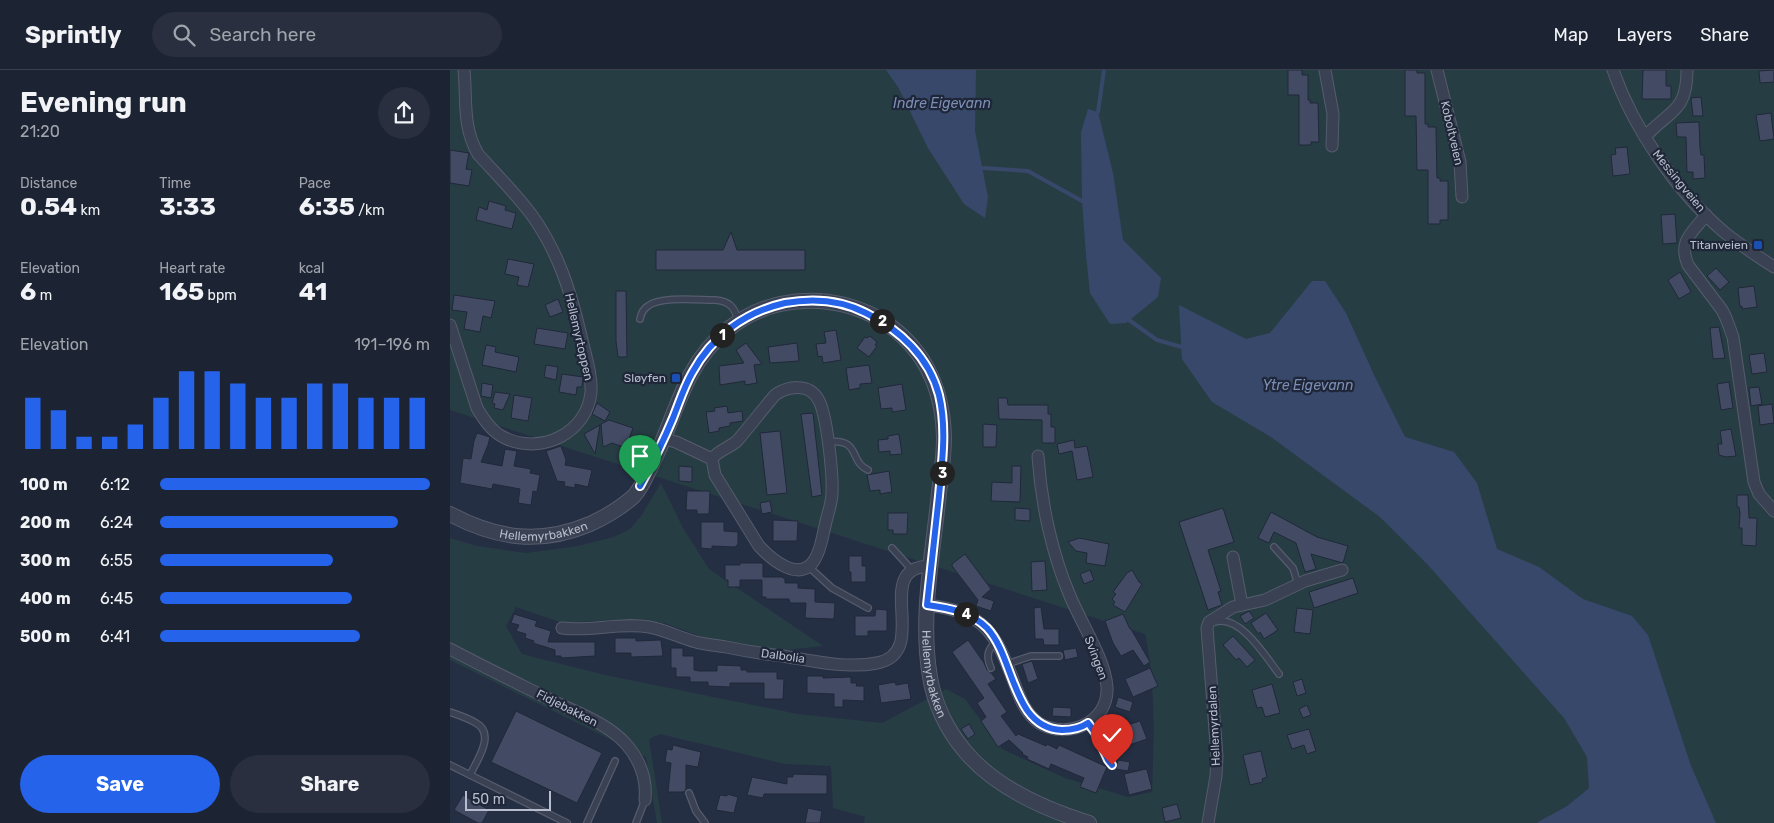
<!DOCTYPE html>
<html lang="en">
<head>
<meta charset="utf-8">
<style>
  :root { --surface:#1c2332; --page:#292f3e; --text:#f1f3f6; --muted:#a0a4ac; --line:#3a404d; --accent:#2563eb }
  body { margin:0; font-family:Rubik,sans-serif; background:var(--page); color:var(--text); height:100vh; display:flex; flex-direction:column; font-size:19px; white-space:nowrap }
  * { box-sizing:border-box; margin:0 }
  p { font-size:16px; color:var(--muted) }
  .icon { flex:none; width:28px; height:28px; fill:none; stroke:currentColor; stroke-width:2; stroke-linecap:round; stroke-linejoin:round }
  .map { position:relative; flex:1; overflow:hidden }
  .details { display:flex; flex-direction:column; background:var(--surface); width:450px }
  .details>* { flex:none }
  .scale { position:absolute; left:15px; bottom:12px; width:86px; box-sizing:border-box; padding-left:5px; border:2px solid #b7bdcc; border-top:0; font-size:14px; line-height:18px; white-space:nowrap; color:#b7bdcc; -webkit-text-stroke:4px #1e2638; paint-order:stroke }
  .pin { position:absolute; display:grid; place-items:center; width:42px; height:42px; color:#fff; margin:-51px -21px; border-radius:50% 50% 50% 0; rotate:-45deg; box-shadow:0 0 5px #0007 }
  .pin .icon { rotate:45deg }
  .km { position:absolute; width:25px; height:25px; margin:-12px; border-radius:50%; background:#222; color:#fff; font-size:14px; line-height:25px; text-align:center }
  .round { display:grid; place-items:center; flex:none; width:52px; height:52px; border-radius:26px; background:var(--page) }
  .summary { display:flex; align-items:center; justify-content:space-between; height:85px; padding:0 20px }
  h1 { font-size:28px; font-weight:700; line-height:38px }
  .figures { display:grid; grid-template-columns:repeat(3,1fr); gap:8px; height:85px; padding:5px 20px }
  .figures div { display:grid; align-content:center }
  .figures b { font-size:25px; font-weight:700 }
  .figures small { font-size:14px; font-weight:400 }
  .figures p { font-size:14px }
  .chart { height:140px; padding:10px 20px }
  .chart p { display:flex; justify-content:space-between }
  .chart svg { width:100%; height:90px; margin-top:5px; stroke:var(--accent); stroke-width:6 }
  .cta { display:flex; gap:10px; margin-top:auto; padding:10px 20px }
  .cta a { flex:1; height:58px; border-radius:30px; background:var(--accent); color:#fff; font-size:20px; font-weight:700; line-height:58px; text-align:center }
  .cta a+a { background:var(--page); color:var(--text) }
  ul { padding:0 20px; list-style:none; font-size:16px }
  li { display:grid; grid-template-columns:80px 60px 1fr; align-items:center; height:38px }
  li i { height:12px; border-radius:6px; background:var(--accent) }
  header { display:flex; align-items:center; gap:30px; box-sizing:border-box; height:70px; padding:0 25px; background:var(--surface); border-bottom:1px solid var(--line) }
  header strong { font-size:24px }
  nav { display:flex; gap:28px; margin-inline-start:auto; font-size:18px }
  .search { width:350px; height:45px; background:var(--page); display:flex; align-items:center; gap:12px; box-sizing:border-box; padding:0 18px; border-radius:28px; color:var(--muted); font-size:19px }
  main { display:flex; flex:1; min-height:0 }
  .map>svg:first-child { display:block }
  .green { fill:#273d44 }
  .water { fill:#38486b }
  .lines { fill:none; stroke-linecap:round; stroke-linejoin:round }
  .stream { stroke:#38486b; stroke-width:4 }
  .building { fill:#424b63; stroke:#20283a }
  .service-casing { stroke:#555c6d; stroke-width:8 }
  .minor-casing { stroke:#555c6d; stroke-width:13 }
  .tertiary-casing { stroke:#555c6d; stroke-width:16 }
  .service { stroke:#3a4153; stroke-width:5.5 }
  .minor { stroke:#3a4153; stroke-width:11 }
  .tertiary { stroke:#3a4153; stroke-width:14 }
  .route-casing { stroke:#fff; stroke-width:10 }
  .route { stroke:#2563eb; stroke-width:6 }
  .transit-dot { fill:#1a4fb4; stroke:#1e2638; stroke-width:2 }
  .labels { text-anchor:middle; stroke-width:4.5; stroke-linejoin:round; paint-order:stroke }
  .street-label { font-size:12px; fill:#b7bdcc; stroke:#1e2638 }
  .poi-label { font-size:12px; fill:#b7bdcc; stroke:#1e2638; text-anchor:end }
  .water-label { font-size:14px; font-style:italic; fill:#7c8eb5; stroke:#1e2638 }
</style>
</head>
<body>
<header>
<strong>Sprintly</strong>
<div class="search"><svg class="icon" aria-label="search" viewBox="0 0 24 24"><circle cx="10" cy="10" r="6"/><path d="M15 15l6 6"/></svg>Search here</div>
<nav><a>Map</a><a>Layers</a><a>Share</a></nav>
</header>
<main>
<section class="details">
<div class="summary"><div><h1>Evening run</h1><p>21:20</p></div><a class="round"><svg class="icon" aria-label="share" viewBox="0 0 24 24"><path d="M12 15V3M7 8l5-5 5 5M5 13v7h14v-7"/></svg></a></div>
<div class="figures">
<div><p>Distance</p><b>0.54<small> km</small></b></div>
<div><p>Time</p><b>3:33</b></div>
<div><p>Pace</p><b>6:35<small> /km</small></b></div>
</div>
<div class="figures">
<div><p>Elevation</p><b>6<small> m</small></b></div>
<div><p>Heart rate</p><b>165<small> bpm</small></b></div>
<div><p>kcal</p><b>41</b></div>
</div>
<div class="chart"><p><span>Elevation</span>191–196 m</p>
<svg viewBox="0 0 160 44" preserveAspectRatio="none"><path d="M5 44V19M15 44V25M25 44V38M35 44V38M45 44V32M55 44V19M65 44V6M75 44V6M85 44V12M95 44V19M105 44V19M115 44V12M125 44V12M135 44V19M145 44V19M155 44V19"/></svg>
</div>
<ul>
<li><b>100 m</b>6:12<i style="width:100%"></i></li>
<li><b>200 m</b>6:24<i style="width:88%"></i></li>
<li><b>300 m</b>6:55<i style="width:64%"></i></li>
<li><b>400 m</b>6:45<i style="width:71%"></i></li>
<li><b>500 m</b>6:41<i style="width:74%"></i></li>
</ul>
<div class="cta"><a>Save</a><a>Share</a></div>
</section>
<div class="map">
<svg width="1324" height="753" viewBox="0 0 1324 753">
  <rect width="100%" height="100%" fill="#252f43"/>
  <path class="green" d="M0,0H1324V753H1266L1263,747L1139,707V718L1117,736L1086,753H414L415,747L383,738L381,696L335,694L210,664L199,669L212,753H207L196,687L0,590V468L27,476L76,483L128,476L164,467L180,459L191,446L211,413L233,458L259,499L373,576L335,580L267,572L214,553L182,549L113,553L66,537L56,556L72,584L155,605L348,644L432,653L496,619L515,629L552,679L615,708L678,727L702,722C704,669 706,616 695,564L0,340Z"/>
  <g class="water">
    <path d="M436,0H526L525,61L538,127L535,148L514,134L478,78L448,17Z"/>
    <path d="M638,39L648,42L663,103L673,170L711,208L708,227L676,253L660,254L640,223L636,185L632,131L631,62Z"/>
    <path d="M862,211H875L896,243L925,307L955,367L1004,382L1027,413L1047,479L1089,497L1133,529L1182,546L1198,565L1241,696L1266,753H1086L1117,736L1139,718L1137,687L1114,648L978,495L930,447L821,367L762,332L732,289L729,235L796,269L820,263Z"/>
  </g>
  <g class="lines">
    <g class="stream">
      <path d="M648,42L654,0"/>
      <path d="M533,98L578,101L632,131"/>
      <path d="M679,250L707,270L732,277"/>
    </g>
  </g>
  <g class="building">
    <path d="M838,0H852V5H858V30H860V33H868L869,72H861V75H849V25H838Z"/>
    <path d="M955,0H967V3H975V54H978V57H986L987,108H990V111H998V150H990V154H978V100H967L966,46H955Z"/>
    <path d="M1193,0H1216V16H1221V29H1192Z"/>
    <path d="M1324,0V12L1310,13L1309,1Z"/>
    <path d="M1251,27L1253,46H1243L1241,28Z"/>
    <path d="M1321,43L1324,69L1310,71L1306,45Z"/>
    <path d="M1249,52L1250,78L1251,85H1254L1255,108L1243,109V102H1237L1236,67H1227L1226,53Z"/>
    <path d="M1177,77L1180,104L1163,106L1161,85L1166,84L1165,78Z"/>
    <path d="M0,80L19,83L16,99L22,100L19,116L0,113Z"/>
    <path d="M39,131L56,136L55,140L66,143L62,159L26,150L29,137L37,140Z"/>
    <path d="M1225,144L1227,173L1213,174L1211,145Z"/>
    <path d="M281,162L287,180H355V200H206V180H273Z"/>
    <path d="M58,189L84,194L78,217L67,215L69,207L55,204Z"/>
    <path d="M1266,198L1279,212L1270,220L1257,206Z"/>
    <path d="M1230,202L1241,222L1229,229L1218,210Z"/>
    <path d="M1304,216L1307,237L1292,239V236L1290,237L1288,218Z"/>
    <path d="M166,221H176L177,287H168L166,271Z"/>
    <path d="M4,225L45,231L41,248L33,246L30,262L14,259L17,242L2,240Z"/>
    <path d="M108,229L113,242L100,247L95,235Z"/>
    <path d="M1269,257L1275,288L1263,289L1260,258Z"/>
    <path d="M87,258L118,263L115,279L84,274Z"/>
    <path d="M386,260L391,290L373,293L372,286L368,287L366,274L376,273L374,262Z"/>
    <path d="M420,266L427,272L425,275L427,276L419,287L407,278L415,267L417,268Z"/>
    <path d="M296,273L312,294L304,295L307,313L295,315V311L270,315L269,296L294,293L286,280Z"/>
    <path d="M347,273L349,291L320,293L318,277Z"/>
    <path d="M36,275L46,277L45,282L69,287L66,302L32,295Z"/>
    <path d="M1314,283L1317,302L1302,304L1299,285Z"/>
    <path d="M96,295L108,297L106,310L94,307Z"/>
    <path d="M419,295L422,313L410,314V318L399,320L396,298Z"/>
    <path d="M112,304L133,307L132,317H127L126,325L109,322Z"/>
    <path d="M1279,312L1283,338L1271,340L1267,314Z"/>
    <path d="M32,313L43,315L41,328L31,326Z"/>
    <path d="M452,314L456,340L442,342V338L431,339L428,318Z"/>
    <path d="M1309,317L1312,334L1301,336L1299,318Z"/>
    <path d="M45,322L60,324L53,340L44,338L45,334L42,333Z"/>
    <path d="M64,325L82,328L78,351L61,348Z"/>
    <path d="M548,328H557L558,335H598V344H601V357H605V373H592V350L549,349Z"/>
    <path d="M147,333L160,342L155,351L142,344Z"/>
    <path d="M1322,334L1324,353L1310,355L1308,336Z"/>
    <path d="M277,336L278,343L292,341L293,351L280,353V356L269,358V361L259,363L256,342L265,341L264,338Z"/>
    <path d="M363,343L372,425L362,427L351,344Z"/>
    <path d="M159,350L183,358L176,378L162,373L153,377L151,354Z"/>
    <path d="M533,354L547,355L546,377H533Z"/>
    <path d="M150,355L145,384L134,364Z"/>
    <path d="M1281,359L1286,386L1276,387L1269,385L1268,374H1272L1270,361Z"/>
    <path d="M330,361L337,423L317,425L310,363Z"/>
    <path d="M27,363L40,367L38,375L31,392L52,396L55,379L67,381L64,396L81,399L80,403L90,405L87,422L83,421L81,435L68,433L70,419L43,414L42,419L10,413L13,388L21,389L24,371Z"/>
    <path d="M449,364L452,384L440,385V381L429,382L428,370L438,369V366Z"/>
    <path d="M624,370L625,378L637,376L643,407L627,410L622,381L609,384L607,374Z"/>
    <path d="M111,376L116,390L115,395L142,400L138,417L125,414V418L114,416L115,412L107,411L96,381Z"/>
    <path d="M229,396L242,397V412L229,411Z"/>
    <path d="M562,396H571L570,432L541,431L542,412L562,413Z"/>
    <path d="M439,401L442,422L430,424V420L420,421L417,405Z"/>
    <path d="M237,421H260L259,444H247V440H236Z"/>
    <path d="M1287,425H1298L1299,448H1307L1306,476L1292,475V458H1289L1290,444L1289,437H1287Z"/>
    <path d="M320,431L322,442L312,444L310,433Z"/>
    <path d="M565,438L580,439V451L565,450Z"/>
    <path d="M773,438L784,472L758,480L771,521L768,522L772,535L758,540L729,452Z"/>
    <path d="M821,442L867,467L898,476L893,493L861,484L866,499L855,502L846,473L824,462L819,473L808,468Z"/>
    <path d="M438,443H458L457,464H443V460H438Z"/>
    <path d="M323,450L348,451L347,471H323Z"/>
    <path d="M251,452H274V461L288,462V474L285,477L262,476V479L251,478Z"/>
    <path d="M629,468L659,474L655,496L636,493L637,483L626,481L618,472Z"/>
    <path d="M515,484L541,519L532,527L544,531L541,541L526,536L528,530L502,496V494Z"/>
    <path d="M399,486H412V496H416V512H401V502H399Z"/>
    <path d="M595,491L597,520L582,521L581,492Z"/>
    <path d="M290,493H313V507H332L335,509V513H348V518L365,519V532L385,533L384,549L355,548L356,533H340L339,529H316V527H312V510H290V517H278V510H275V495H290Z"/>
    <path d="M640,500L644,510L634,514L630,504Z"/>
    <path d="M682,500L689,512L692,514L675,542L663,535L665,532L662,529L666,524L663,522L677,503Z"/>
    <path d="M903,508L908,523L864,538L859,522Z"/>
    <path d="M591,537L594,559H609V575H594L593,569H585L584,538Z"/>
    <path d="M847,538L863,540L860,564L844,562Z"/>
    <path d="M426,539L437,540V561H418V566H405V546H425Z"/>
    <path d="M799,541L804,548L795,554L790,546Z"/>
    <path d="M816,543L828,560L814,569L810,562L808,564L801,553Z"/>
    <path d="M64,544L87,551L85,556L101,561L98,572H145V586L111,588V586H105V580L83,573L84,571L75,568L76,564L66,561L69,555L61,553Z"/>
    <path d="M673,544L680,559H681L700,592L694,596L683,580L671,586L663,573L655,551Z"/>
    <path d="M783,566L805,590L797,597L789,588L786,590L773,575Z"/>
    <path d="M165,568H186V571L211,570L213,586L181,587V583H165Z"/>
    <path d="M518,570L534,593L537,600L541,603L546,609L538,614L557,642L551,646L566,666L568,664L596,676L597,674L607,679L609,675L657,697L646,723L630,717L634,708L601,694L599,699L577,689L578,687L572,684L573,683L559,670L548,677L531,651L536,647L527,633L534,628L502,582Z"/>
    <path d="M221,578H233V586H244V600L249,601H267V595L291,596V600H297V602H327V609H334L333,629H314V613H280V617L258,616V612H240V607H226V598H221Z"/>
    <path d="M626,578L628,587L615,590L613,580Z"/>
    <path d="M582,591L588,609L578,613L572,594Z"/>
    <path d="M700,598L708,616L683,627L675,609Z"/>
    <path d="M357,606H373V608L401,607V613H407L406,616H414V631L393,630V637H384V624L357,623Z"/>
    <path d="M852,609L856,623L847,626L843,612Z"/>
    <path d="M445,612L446,615L458,613L461,629L431,633L428,615Z"/>
    <path d="M822,614L830,643L815,647L812,637L807,638L802,620Z"/>
    <path d="M668,627L683,632L680,642L665,637Z"/>
    <path d="M857,635L861,645L853,648L849,639Z"/>
    <path d="M603,637L621,638V647L602,646Z"/>
    <path d="M66,641L152,683L127,733L41,692Z"/>
    <path d="M690,651L697,669L676,676L671,657Z"/>
    <path d="M519,654L525,664L518,669L511,659Z"/>
    <path d="M859,659L866,681L857,684L854,675L842,679L837,665Z"/>
    <path d="M223,675L251,682L248,697L236,695V719L234,722H218L221,693L215,692L217,679L222,680Z"/>
    <path d="M811,681L817,707L812,709L813,712L800,715L793,685Z"/>
    <path d="M668,690L680,692L678,701L666,699Z"/>
    <path d="M696,699L697,700L702,719L679,725L674,704Z"/>
    <path d="M343,704L377,705V724H314L313,728L297,725L302,707L337,714V707H343Z"/>
    <path d="M277,724L288,727L284,743L266,740L270,725L277,726Z"/>
    <path d="M13,725L39,740L32,753H28L4,740Z"/>
    <path d="M727,734L731,748L715,752L712,738Z"/>
    <path d="M358,738L372,741L370,753H355Z"/>
  </g>
  <g class="lines">
    <g class="service-casing">
      <g id="service">
        <path d="M190,249C191,244 193,239 198,236C210,226 249,230 265,230C279,231 285,237 288,251"/>
        <path d="M378,372C411,368 399,392 418,400"/>
        <path d="M824,477L843,498L848,514"/>
        <path d="M442,478L462,500"/>
        <path d="M359,497L382,518L418,538"/>
        <path d="M765,552C790,544 816,587 829,604"/>
        <path d="M557,594L581,586H609"/>
        <path d="M541,598C536,587 537,579 547,571"/>
        <path d="M0,642C8,645 18,648 26,653C46,664 27,690 20,705L117,753"/>
        <path d="M638,653L647,664L658,690L662,695"/>
        <path d="M0,695L20,705"/>
        <path d="M239,723L246,741L255,753"/>
        <path d="M137,753L165,691"/>
        <path d="M186,753L195,730"/>
      </g>
    </g>
    <g class="minor-casing">
      <g id="minor">
        <path d="M875,0L883,44L882,76"/>
        <path d="M987,0L1010,92L1012,127"/>
        <path d="M1163,0C1183,58 1227,122 1274,162C1290,175 1307,186 1324,197"/>
        <path d="M1195,67C1219,40 1237,43 1237,0"/>
        <path d="M1256,145C1242,163 1228,171 1238,195L1272,240L1276,248L1283,267L1304,412L1309,424L1324,441"/>
        <path d="M0,255L27,338C34,350 42,362 55,368C90,385 137,364 141,322C142,304 135,284 131,266C121,222 108,181 81,144C65,123 46,104 28,84C12,56 17,30 14,0"/>
        <path d="M214,369L226,372L262,389L265,405L309,476C322,490 351,514 365,489C371,479 372,468 375,456C377,445 382,434 382,423C383,405 377,343 368,329C359,313 338,316 325,325C312,340 300,356 287,371C279,378 267,381 262,389"/>
        <path d="M783,487L792,535"/>
        <path d="M477,535C536,542 546,564 565,615C570,629 576,644 589,653C617,670 659,653 657,617C655,589 631,553 620,526C602,484 591,433 588,386"/>
        <path d="M112,558C141,562 170,552 199,557C216,560 230,568 246,572C256,575 266,575 276,577C295,581 314,584 333,586C363,591 396,599 427,593C483,582 419,496 481,496"/>
        <path d="M0,579C34,597 69,614 103,631C128,643 157,653 176,674C190,690 197,709 195,730"/>
        <path d="M758,753L766,706L767,686L757,558L759,552L783,537L815,530L855,511L892,500"/>
      </g>
    </g>
    <g class="tertiary-casing">
      <g id="tertiary">
        <path id="s1" d="M0,444C47,469 90,475 140,454C155,447 172,437 184,426C193,416 198,402 204,390C218,362 226,332 241,304C260,269 291,243 330,234C364,227 395,231 426,247C472,273 493,316 494,368C494,390 490,411 488,432C482,489 470,549 480,607C484,633 497,660 514,680C544,717 594,739 639,753"/>
      </g>
    </g>
    <use href="#service" class="service"/>
    <use href="#minor" class="minor"/>
    <use href="#tertiary" class="tertiary"/>
  </g>
  <g class="lines">
    <g class="route-casing">
      <path id="route" d="M190,416C202,394 213,372 223,348C229,333 234,317 242,303C262,266 295,242 335,233C363,228 391,230 416,243C450,260 479,287 489,325C497,359 492,392 489,426C485,463 481,499 477,535C499,538 521,542 537,558C565,588 562,658 612,660C621,660 631,658 638,653L646,664L658,690L662,695"/>
    </g>
    <use href="#route" class="route"/>
  </g>
  <g class="transit-dot">
    <rect x="1303" y="170" width="10" height="10" rx="2.5"/>
    <rect x="221" y="303" width="10" height="10" rx="2.5"/>
  </g>
  <g class="labels">
    <g class="street-label">
      <text transform="translate(1002 63) rotate(77)" y="4">Koboltveien</text>
      <text transform="translate(1229 111) rotate(51)" y="4">Messingveien</text>
      <text transform="translate(129 267) rotate(77)" y="4">Hellemyrtoppen</text>
      <text dy="4" stroke="none"><textPath href="#s1" startOffset="98">Hellemyrbakken</textPath></text>
      <text transform="translate(333 586) rotate(8)" y="4">Dalbolia</text>
      <text transform="translate(646 588) rotate(69)" y="4">Svingen</text>
      <text dy="4" stroke="none"><textPath href="#s1" startOffset="932">Hellemyrbakken</textPath></text>
      <text transform="translate(117 638) rotate(27)" y="4">Fidjebakken</text>
      <text transform="translate(764 656) rotate(-93)" y="4">Hellemyrdalen</text>
    </g>
    <g class="poi-label">
      <text x="1298" y="179">Titanveien</text>
      <text x="216" y="312">Sløyfen</text>
    </g>
    <g class="water-label">
      <text x="492" y="38">Indre Eigevann</text>
      <text x="858" y="320">Ytre Eigevann</text>
    </g>
  </g>
</svg>
<div class="scale">50 m</div>
<div class="pin" style="left:190px;top:416px;background:#1e9e55"><svg class="icon" aria-label="arrive" viewBox="0 0 24 24"><path d="M6 21V4h12l-3 4 3 4H6"/></svg></div>
<div class="pin" style="left:662px;top:695px;background:#d93025"><svg class="icon" aria-label="check" viewBox="0 0 24 24"><path d="M5 12l5 5 9-10"/></svg></div>
<b class="km" style="left:272px;top:265px">1</b>
<b class="km" style="left:432px;top:251px">2</b>
<b class="km" style="left:492px;top:403px">3</b>
<b class="km" style="left:516px;top:544px">4</b>
</div>
</main>
</body>
</html>
